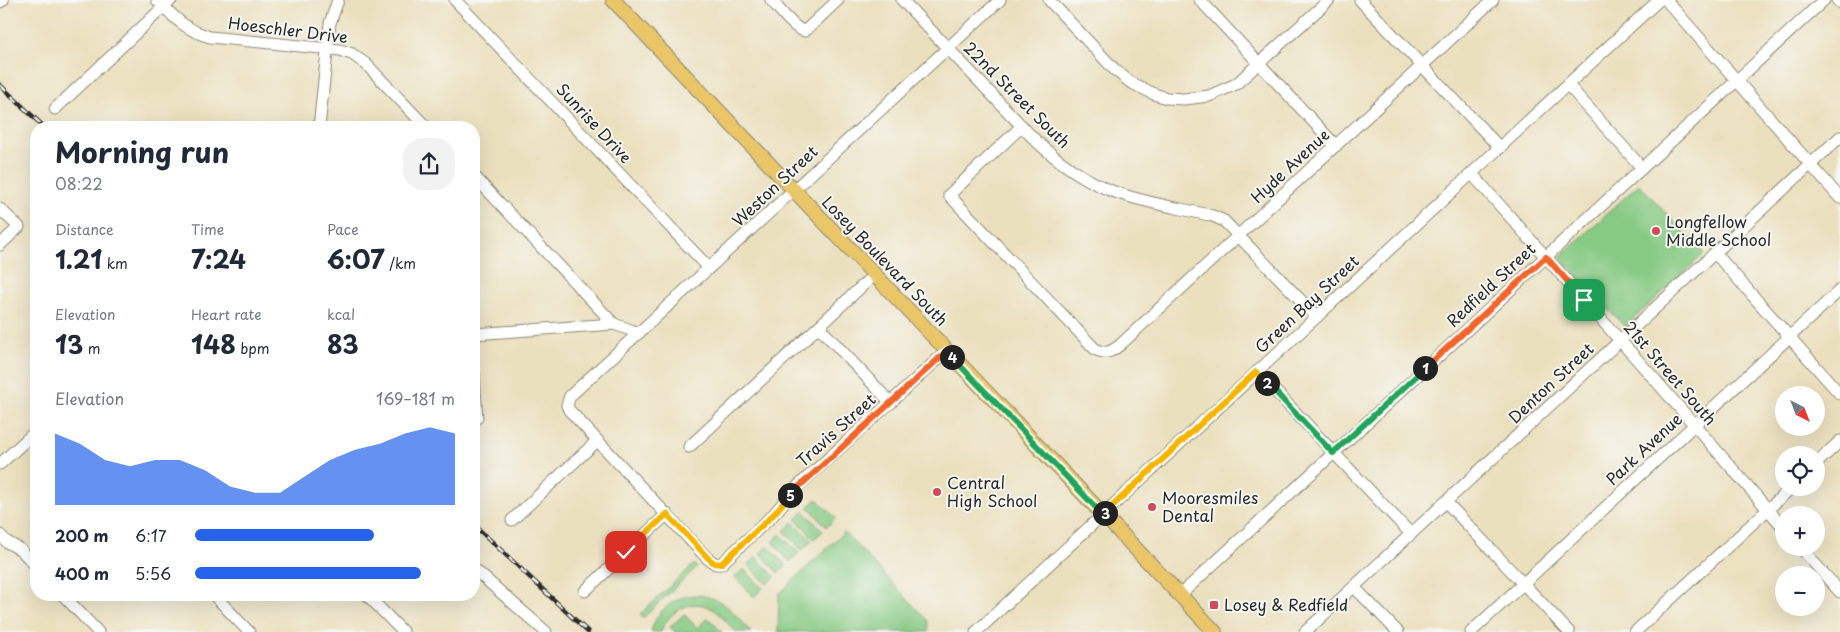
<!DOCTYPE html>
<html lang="en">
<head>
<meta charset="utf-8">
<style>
  :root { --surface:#fff; --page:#f2f2f3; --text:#1f2937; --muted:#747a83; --accent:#2563eb }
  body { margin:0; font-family:"Playpen Sans",sans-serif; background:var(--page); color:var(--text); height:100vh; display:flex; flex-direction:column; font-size:19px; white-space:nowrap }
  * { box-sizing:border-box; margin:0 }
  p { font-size:16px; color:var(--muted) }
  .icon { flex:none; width:28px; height:28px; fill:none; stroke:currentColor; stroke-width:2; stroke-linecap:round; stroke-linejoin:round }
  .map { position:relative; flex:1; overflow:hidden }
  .details { position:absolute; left:30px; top:121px; width:450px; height:480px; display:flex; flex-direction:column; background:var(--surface); border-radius:20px; box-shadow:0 5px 20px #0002 }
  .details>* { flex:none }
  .needle { width:32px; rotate:138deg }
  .tools { position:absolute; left:1775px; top:386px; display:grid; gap:10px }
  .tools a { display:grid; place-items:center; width:50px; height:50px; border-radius:50%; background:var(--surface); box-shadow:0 5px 20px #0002; font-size:25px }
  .pin { position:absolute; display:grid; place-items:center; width:42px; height:42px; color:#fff; margin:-21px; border-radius:10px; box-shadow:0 2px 8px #0006 }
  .km { position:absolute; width:25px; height:25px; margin:-12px; border-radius:50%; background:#222; color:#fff; font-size:14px; line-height:25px; text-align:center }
  .round { display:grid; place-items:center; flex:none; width:52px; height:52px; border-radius:20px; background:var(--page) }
  .headline { display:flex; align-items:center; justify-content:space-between; height:85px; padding:0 25px }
  h1 { font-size:28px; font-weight:700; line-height:38px }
  .metrics { display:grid; grid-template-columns:repeat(3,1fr); gap:8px; height:85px; padding:5px 25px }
  .metrics div { display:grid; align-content:center }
  .metrics b { font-size:25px; font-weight:700 }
  .metrics small { font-size:14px; font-weight:400 }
  .metrics p { font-size:14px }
  .chart { height:140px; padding:10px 25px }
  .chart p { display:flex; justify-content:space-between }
  .chart svg { width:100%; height:90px; margin-top:5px; fill:var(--accent); opacity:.7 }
  ul { padding:0 25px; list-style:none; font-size:16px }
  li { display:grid; grid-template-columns:80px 60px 1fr; align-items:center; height:38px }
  li i { height:12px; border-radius:6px; background:var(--accent) }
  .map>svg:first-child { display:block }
  .green { fill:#87ca83; stroke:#597a57 }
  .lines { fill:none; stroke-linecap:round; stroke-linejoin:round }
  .minor-casing { stroke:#8b8674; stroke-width:13 }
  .major-casing { stroke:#8b8674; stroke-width:16 }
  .minor { stroke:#fff; stroke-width:11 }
  .major { stroke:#eac669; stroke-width:14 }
  .rail-casing { stroke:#2b2b2b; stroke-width:4.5 }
  .rail { stroke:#f6f6f2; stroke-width:2.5; stroke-dasharray:8; stroke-linecap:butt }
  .split-1-casing { stroke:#fff; stroke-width:10 }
  .split-2-casing { stroke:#fff; stroke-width:10 }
  .split-3-casing { stroke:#fff; stroke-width:10 }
  .split-4-casing { stroke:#fff; stroke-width:10 }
  .split-5-casing { stroke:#fff; stroke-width:10 }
  .split-6-casing { stroke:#fff; stroke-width:10 }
  .split-1 { stroke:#f0652b; stroke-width:6 }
  .split-2 { stroke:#22a559; stroke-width:6 }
  .split-3 { stroke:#f5b400; stroke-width:6 }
  .split-4 { stroke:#22a559; stroke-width:6 }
  .split-5 { stroke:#f0652b; stroke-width:6 }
  .split-6 { stroke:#f5b400; stroke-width:6 }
  .poi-dot { fill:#d1495b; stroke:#f6f6f2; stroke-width:2 }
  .labels { text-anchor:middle; stroke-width:4; stroke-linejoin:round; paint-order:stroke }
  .street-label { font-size:16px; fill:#2b2b2b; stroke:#f6f6f2 }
  .poi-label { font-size:16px; fill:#2b2b2b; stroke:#f6f6f2; text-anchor:start }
</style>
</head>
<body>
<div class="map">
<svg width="1840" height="632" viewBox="0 0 1840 632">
  <rect width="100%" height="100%" fill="#f6f6f2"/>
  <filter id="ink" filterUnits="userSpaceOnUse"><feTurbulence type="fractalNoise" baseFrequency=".02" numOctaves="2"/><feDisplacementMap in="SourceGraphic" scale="10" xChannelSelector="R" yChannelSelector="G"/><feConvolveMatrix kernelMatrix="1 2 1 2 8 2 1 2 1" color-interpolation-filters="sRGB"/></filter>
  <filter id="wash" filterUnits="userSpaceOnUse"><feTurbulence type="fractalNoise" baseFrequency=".0096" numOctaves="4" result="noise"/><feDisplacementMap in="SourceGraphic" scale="20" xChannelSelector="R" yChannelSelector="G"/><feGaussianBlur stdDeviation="1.12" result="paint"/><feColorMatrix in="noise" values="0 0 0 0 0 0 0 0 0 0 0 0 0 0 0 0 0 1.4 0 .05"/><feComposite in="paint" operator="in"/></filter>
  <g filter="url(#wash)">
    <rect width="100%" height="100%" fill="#ebe0be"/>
    <g class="green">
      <path d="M1639,184L1704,254L1625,327L1560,257Z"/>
      <path d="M817,499L836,518L827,527L808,507Z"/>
      <path d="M804,511L823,531L814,539L796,519Z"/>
      <path d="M793,522L812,541L802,550L784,531Z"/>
      <path d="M844,532L928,621V632H778L779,594Z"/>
      <path d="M780,534L799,553L790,562L772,542Z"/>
      <path d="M768,546L786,566L778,573L760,553Z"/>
      <path d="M756,557L775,577L767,584L748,565Z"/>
      <path d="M694,564L697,567L643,618L640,614Z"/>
      <path d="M744,569L763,588L754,597L735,577Z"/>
      <path d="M697,595C724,597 734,614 751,632H736C728,624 720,613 710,608C691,597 667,613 661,632H651C656,610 675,596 697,595Z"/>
      <path d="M684,614L697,628L708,618L722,632H675L670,627Z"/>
    </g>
  </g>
  <g filter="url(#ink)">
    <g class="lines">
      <g class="minor-casing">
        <g id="minor">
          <path d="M157,0C175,18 185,30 210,37L340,50L352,54L366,64L427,128"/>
          <path d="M455,0L709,268"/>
          <path d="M771,0C779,8 794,30 805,31L838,0"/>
          <path d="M902,0L1033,138C1056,160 1082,179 1112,191C1144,203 1180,208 1213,216L1224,221L1317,317"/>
          <path d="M1049,0L1115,70L1130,82L1154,94L1167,98L1184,99L1209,96L1236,84L1329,0"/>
          <path d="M1200,0L1336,146"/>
          <path d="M1360,0L1500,148"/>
          <path d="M1666,0L1840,198"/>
          <path d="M1837,0L1840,3"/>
          <path d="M0,2L3,0"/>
          <path d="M1568,85L1642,168"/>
          <path d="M55,109L171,0"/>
          <path d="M1022,126L949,195L1095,349C1106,355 1111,352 1120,345L1493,0"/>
          <path d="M319,128L330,23L338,0"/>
          <path d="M1472,174L1657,382L1784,528"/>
          <path d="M474,176L614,324"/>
          <path d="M0,209L19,227L0,245"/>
          <path d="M1715,253L1840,394"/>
          <path d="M819,327L891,403"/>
          <path d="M474,334L614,324L639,333"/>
          <path d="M947,351L799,485L773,515L721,564H716L707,558L569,410L567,405L570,396L1000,0"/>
          <path d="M1257,372L1411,534"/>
          <path d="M474,374L477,418"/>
          <path d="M689,447L874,275"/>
          <path d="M0,464L36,431"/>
          <path d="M1816,464L1840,441"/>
          <path d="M1447,503L1569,632"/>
          <path d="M512,520L597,441"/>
          <path d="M0,535L7,542L21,550L36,566"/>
          <path d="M1801,548L1840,592"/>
          <path d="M474,569L546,632"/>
          <path d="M1354,587L1398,632"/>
          <path d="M585,591L667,514"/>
          <path d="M63,595L98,632"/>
          <path d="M214,595L249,632"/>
          <path d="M367,595L403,632"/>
          <path d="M1180,595L1824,0"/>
          <path d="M976,632L1659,0"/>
          <path d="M1305,632L1840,137"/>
          <path d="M1471,632L1840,290"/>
          <path d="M1635,632L1791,488"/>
        </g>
      </g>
      <g class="major-casing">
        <path id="major" d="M613,0L1215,632"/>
      </g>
      <use href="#minor" class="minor"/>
      <use href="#major" class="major"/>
      <g class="rail-casing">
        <g id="rail">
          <path d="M0,85L45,128"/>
          <path d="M474,525L588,632"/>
        </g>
      </g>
      <use href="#rail" class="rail"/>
    </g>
  </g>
  <g class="lines" filter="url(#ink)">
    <g class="split-1-casing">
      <path id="split-1" d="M1425,368L1546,257L1584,300"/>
    </g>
    <g class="split-2-casing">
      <path id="split-2" d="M1267,383L1333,453L1425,368"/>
    </g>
    <g class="split-3-casing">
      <path id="split-3" d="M1105,513L1256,372L1267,383"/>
    </g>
    <g class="split-4-casing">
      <path id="split-4" d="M952,357L1103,515L1105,513"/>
    </g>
    <g class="split-5-casing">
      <path id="split-5" d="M790,495L947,351L952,357"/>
    </g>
    <g class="split-6-casing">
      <path id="split-6" d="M626,552L667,514L708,558L714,563L721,564L773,515L790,495"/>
    </g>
    <use href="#split-1" class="split-1"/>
    <use href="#split-2" class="split-2"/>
    <use href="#split-3" class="split-3"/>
    <use href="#split-4" class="split-4"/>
    <use href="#split-5" class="split-5"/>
    <use href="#split-6" class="split-6"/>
  </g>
  <g class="poi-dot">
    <circle cx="1656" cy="231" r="5"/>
    <circle cx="937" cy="492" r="5"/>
    <circle cx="1152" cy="507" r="5"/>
    <rect x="1209" y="600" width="10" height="10" rx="2.5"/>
  </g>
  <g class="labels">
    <g class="street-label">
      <text transform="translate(288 30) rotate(7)" y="6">Hoeschler Drive</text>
      <text transform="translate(1017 95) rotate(45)" y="6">22nd Street South</text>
      <text transform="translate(594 123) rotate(47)" y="6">Sunrise Drive</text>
      <text transform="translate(1290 166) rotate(-43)" y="6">Hyde Avenue</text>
      <text transform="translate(775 186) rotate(-43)" y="6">Weston Street</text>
      <text transform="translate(885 261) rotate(46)" y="6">Losey Boulevard South</text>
      <text transform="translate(1491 285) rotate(-43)" y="6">Redfield Street</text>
      <text transform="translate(1307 304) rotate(-43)" y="6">Green Bay Street</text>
      <text transform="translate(1670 373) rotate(49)" y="6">21st Street South</text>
      <text transform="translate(1551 383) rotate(-43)" y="6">Denton Street</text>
      <text transform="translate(836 430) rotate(-42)" y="6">Travis Street</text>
      <text transform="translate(1644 449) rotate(-43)" y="6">Park Avenue</text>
    </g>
    <g class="poi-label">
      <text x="1666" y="228">Longfellow<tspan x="1666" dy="18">Middle School</tspan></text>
      <text x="947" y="489">Central<tspan x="947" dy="18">High School</tspan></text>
      <text x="1162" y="504">Mooresmiles<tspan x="1162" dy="18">Dental</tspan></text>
      <text x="1224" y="611">Losey &amp; Redfield</text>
    </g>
  </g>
</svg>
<div class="tools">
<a><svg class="needle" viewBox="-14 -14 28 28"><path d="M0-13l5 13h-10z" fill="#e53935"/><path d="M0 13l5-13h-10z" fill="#747a83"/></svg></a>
<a><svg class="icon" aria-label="locate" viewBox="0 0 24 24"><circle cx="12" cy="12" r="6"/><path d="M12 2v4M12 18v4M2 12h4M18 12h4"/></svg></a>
<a>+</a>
<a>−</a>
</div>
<div class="pin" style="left:1584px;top:300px;background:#1e9e55"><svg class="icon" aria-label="arrive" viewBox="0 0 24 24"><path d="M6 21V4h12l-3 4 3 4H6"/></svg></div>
<div class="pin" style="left:626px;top:552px;background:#d93025"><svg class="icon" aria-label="check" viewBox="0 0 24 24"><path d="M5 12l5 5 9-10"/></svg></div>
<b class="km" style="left:1425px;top:368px">1</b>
<b class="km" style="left:1267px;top:383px">2</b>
<b class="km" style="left:1105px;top:513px">3</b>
<b class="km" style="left:952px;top:357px">4</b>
<b class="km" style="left:790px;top:495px">5</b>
<section class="details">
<div class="headline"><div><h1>Morning run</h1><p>08:22</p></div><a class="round"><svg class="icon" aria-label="share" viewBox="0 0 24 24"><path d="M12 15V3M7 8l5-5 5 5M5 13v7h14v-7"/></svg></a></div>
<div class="metrics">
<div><p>Distance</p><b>1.21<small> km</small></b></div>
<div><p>Time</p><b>7:24</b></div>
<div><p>Pace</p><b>6:07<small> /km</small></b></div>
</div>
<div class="metrics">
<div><p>Elevation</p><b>13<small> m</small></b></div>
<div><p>Heart rate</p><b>148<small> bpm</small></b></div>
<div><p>kcal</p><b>83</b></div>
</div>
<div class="chart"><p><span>Elevation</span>169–181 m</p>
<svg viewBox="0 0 160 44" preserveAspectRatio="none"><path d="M0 44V9L10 14L20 22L30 25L40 22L50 22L60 27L70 35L80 38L90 38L100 30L110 22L120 17L130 14L140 9L150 6L160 9V44z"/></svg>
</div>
<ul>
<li><b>200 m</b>6:17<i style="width:69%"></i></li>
<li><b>400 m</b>5:56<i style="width:87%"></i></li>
</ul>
</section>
</div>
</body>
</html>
